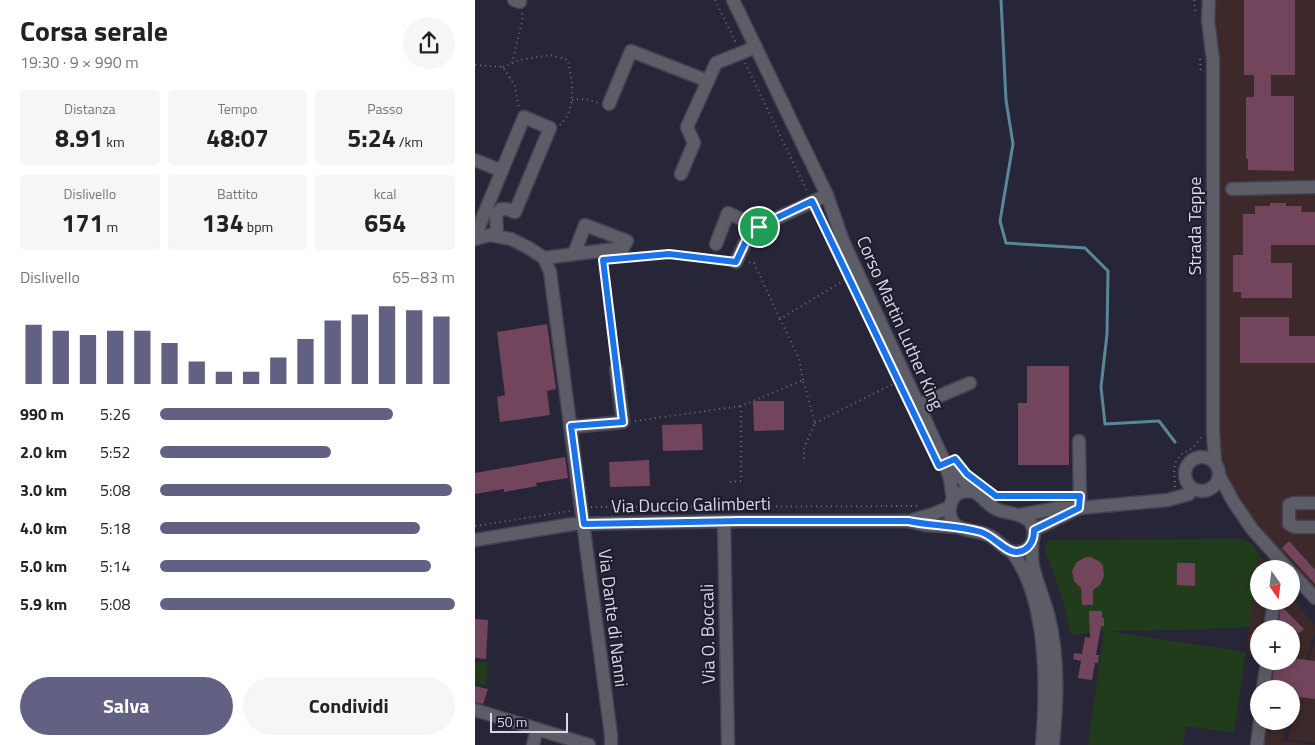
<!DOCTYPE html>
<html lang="it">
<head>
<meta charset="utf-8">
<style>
  :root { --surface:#fff; --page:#f6f6f6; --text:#222; --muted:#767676; --accent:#636183 }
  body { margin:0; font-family:"Titillium Web",sans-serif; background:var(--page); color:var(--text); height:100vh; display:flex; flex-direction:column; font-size:19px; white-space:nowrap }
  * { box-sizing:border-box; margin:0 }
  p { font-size:16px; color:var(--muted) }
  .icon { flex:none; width:28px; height:28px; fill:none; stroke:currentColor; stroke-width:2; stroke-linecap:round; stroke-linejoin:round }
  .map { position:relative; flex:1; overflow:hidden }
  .details { display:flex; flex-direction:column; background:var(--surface); width:475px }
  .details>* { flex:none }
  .needle { width:32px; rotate:166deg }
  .tools { position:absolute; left:775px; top:560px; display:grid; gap:10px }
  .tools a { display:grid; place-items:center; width:50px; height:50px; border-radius:50%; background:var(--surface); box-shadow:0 2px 12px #0003; font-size:25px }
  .scale { position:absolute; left:15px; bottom:12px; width:78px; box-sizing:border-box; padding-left:5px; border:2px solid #d9d8e5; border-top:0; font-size:14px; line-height:18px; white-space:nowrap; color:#d9d8e5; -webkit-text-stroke:4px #1e1b2d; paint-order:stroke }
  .pin { position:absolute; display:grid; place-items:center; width:42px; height:42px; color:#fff; margin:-21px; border:2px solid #fff; border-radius:50%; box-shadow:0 1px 5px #0007 }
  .round { display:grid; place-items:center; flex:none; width:52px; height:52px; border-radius:26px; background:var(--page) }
  .headline { display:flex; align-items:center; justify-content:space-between; height:85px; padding:0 20px }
  h1 { font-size:28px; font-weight:700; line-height:38px }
  .metrics { display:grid; grid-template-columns:repeat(3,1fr); gap:8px; height:85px; padding:5px 20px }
  .metrics div { display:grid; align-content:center; border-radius:5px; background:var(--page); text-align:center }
  .metrics b { font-size:25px; font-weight:700 }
  .metrics small { font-size:14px; font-weight:400 }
  .metrics p { font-size:14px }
  .chart { height:140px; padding:10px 20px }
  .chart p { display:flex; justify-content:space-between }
  .chart svg { width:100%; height:90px; margin-top:5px; stroke:var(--accent); stroke-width:6 }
  .primary-button { display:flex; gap:10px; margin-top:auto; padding:10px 20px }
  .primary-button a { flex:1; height:58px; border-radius:30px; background:var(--accent); color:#fff; font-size:20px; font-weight:700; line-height:58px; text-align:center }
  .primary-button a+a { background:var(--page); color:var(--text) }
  ul { padding:0 20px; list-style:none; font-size:16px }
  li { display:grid; grid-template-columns:80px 60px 1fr; align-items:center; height:38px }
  li i { height:12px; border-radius:6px; background:var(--accent) }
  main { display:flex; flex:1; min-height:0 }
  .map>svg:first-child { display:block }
  .industrial { fill:#3d2929 }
  .green { fill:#213c1b }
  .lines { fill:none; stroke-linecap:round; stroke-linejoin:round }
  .stream { stroke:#588797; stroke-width:3 }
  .building { fill:#73455d }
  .minor-casing { stroke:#434254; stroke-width:15 }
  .path { stroke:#6f6d7e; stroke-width:2; stroke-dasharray:1 4; stroke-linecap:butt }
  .minor { stroke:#5c5d67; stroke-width:12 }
  .route-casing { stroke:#fff; stroke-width:10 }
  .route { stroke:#1a73e8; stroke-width:6 }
  .labels { text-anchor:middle; stroke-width:4; stroke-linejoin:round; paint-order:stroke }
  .street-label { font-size:18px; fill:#d9d8e5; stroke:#1e1b2d }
</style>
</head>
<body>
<main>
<section class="details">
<div class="headline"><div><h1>Corsa serale</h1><p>19:30 · 9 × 990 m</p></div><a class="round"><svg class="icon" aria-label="share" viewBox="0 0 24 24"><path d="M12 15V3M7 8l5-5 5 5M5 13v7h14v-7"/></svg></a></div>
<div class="metrics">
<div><p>Distanza</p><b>8.91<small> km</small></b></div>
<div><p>Tempo</p><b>48:07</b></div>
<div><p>Passo</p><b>5:24<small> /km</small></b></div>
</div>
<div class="metrics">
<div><p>Dislivello</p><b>171<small> m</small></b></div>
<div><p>Battito</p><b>134<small> bpm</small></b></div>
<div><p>kcal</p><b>654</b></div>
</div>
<div class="chart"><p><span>Dislivello</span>65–83 m</p>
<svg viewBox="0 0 160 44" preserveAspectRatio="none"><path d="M5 44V15M15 44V18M25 44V20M35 44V18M45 44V18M55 44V24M65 44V33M75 44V38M85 44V38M95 44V31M105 44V22M115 44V13M125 44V10M135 44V6M145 44V8M155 44V11"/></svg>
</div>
<ul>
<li><b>990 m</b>5:26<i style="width:79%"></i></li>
<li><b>2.0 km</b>5:52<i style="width:58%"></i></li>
<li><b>3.0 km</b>5:08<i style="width:99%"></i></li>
<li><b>4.0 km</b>5:18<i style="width:88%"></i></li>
<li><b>5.0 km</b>5:14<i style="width:92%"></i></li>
<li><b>5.9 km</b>5:08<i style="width:100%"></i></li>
</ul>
<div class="primary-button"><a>Salva</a><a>Condividi</a></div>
</section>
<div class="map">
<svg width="840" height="745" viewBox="0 0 840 745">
  <rect width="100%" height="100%" fill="#272538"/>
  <g class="industrial">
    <path d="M736,0H840V591L792,540L761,496L751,473L746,450L744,425Z"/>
    <path d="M784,553L796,569H784V601H816V595L840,626V631L816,713V689H784V721H814L808,741L840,745H775L785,661H816V629H784V653L771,649Z"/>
    <path d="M840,641V743L812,740Z"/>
  </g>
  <g class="green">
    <path d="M766,539L776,543L784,553L774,627L707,630L632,631L771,652L759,733L711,726L708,745H613L629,631L596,635L587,597L570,550C569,545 571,543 576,540Z"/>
    <path d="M0,661L13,662L11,686L0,684Z"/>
  </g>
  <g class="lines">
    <path class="stream" d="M526,0L531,100L538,144L525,221L531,243L610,248L633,271L632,334L626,387L630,424L684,421L700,442"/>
  </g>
  <g class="building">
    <path d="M769,0H820V75H796V96H819V171L773,170V159H771V97H779V75H769Z"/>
    <path d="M795,203H811V206H827L826,212H840V245H796V263H817V298H766V292H758V255H768V214H780V206H795Z"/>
    <path d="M765,317H814V336H840V363H765Z"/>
    <path d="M72,324L81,389L72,391L75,415L25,422L22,397L30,395L22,332Z"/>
    <path d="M552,366H594V465H543V403H552Z"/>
    <path d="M278,401H309V430L279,431Z"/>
    <path d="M227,424L228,450L188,451L187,425Z"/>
    <path d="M90,457L93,478L61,483L62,486L29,492V489L0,494V473Z"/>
    <path d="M174,460L175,486L135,487L134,462Z"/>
    <path d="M814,541L840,570V584L807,548Z"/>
    <path d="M611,557H616L625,562L628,566L629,576L625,585L618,590V605H607L606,588L599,581L597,571L602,562Z"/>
    <path d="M702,563H720V586L702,585Z"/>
    <path d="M806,606L829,629L824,633L816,632V629H803Z"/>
    <path d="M614,611H627V618H629V626H626L621,655H624L623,663H620L617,680L603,678L606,661L598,659L599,653L607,654L610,637L615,638Z"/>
    <path d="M0,619L13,620L11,659L0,658Z"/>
    <path d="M816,658L840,661V699L816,696V689H796L800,661H816Z"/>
    <path d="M0,686L13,689L8,704L0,702Z"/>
  </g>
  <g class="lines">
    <g class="minor-casing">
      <g id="minor">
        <path d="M39,0L45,2V0"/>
        <path d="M258,0L352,195L368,241L470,463L475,479L478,499"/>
        <path d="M734,0L733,20L738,60V432L740,462"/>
        <path d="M134,104L156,51L233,81"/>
        <path d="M0,160L27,171"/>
        <path d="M206,174L219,143L212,127L241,63L281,47"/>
        <path d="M757,189L840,187"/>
        <path d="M0,239L15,235L36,239L54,248L69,258L75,272L136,735V745"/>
        <path d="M0,239L7,219L49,117L75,128L40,212L32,209H26L21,214L22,236"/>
        <path d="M241,244L253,213L284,227"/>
        <path d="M69,258L148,248L152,241L110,225L99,254"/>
        <path d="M261,262L276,230L352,195"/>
        <path d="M443,405L495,383"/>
        <path d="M96,427L148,422L141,369"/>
        <circle cx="727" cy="474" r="17"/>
        <path d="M470,463C482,474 494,486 506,497C511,501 515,506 521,509C531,514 549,513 555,522C562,532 559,547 547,551C533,556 526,542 515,536C505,530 491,532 482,526C471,518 473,500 484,493C489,491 494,491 499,492"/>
        <path d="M744,475L758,501L777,529L813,569"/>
        <path d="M840,503H819L814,505V524L820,527H840"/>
        <path d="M544,515L584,508H604L605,501L604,441"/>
        <path d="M438,520L458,514L475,507"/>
        <path d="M249,522L253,745"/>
        <path d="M559,530L604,508L693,500L714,494L715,486"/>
        <path d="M0,540L98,524L265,521H433L450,525L483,527"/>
        <path d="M557,543C557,552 556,561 559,570C563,586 570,601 574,618C584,659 582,703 578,745"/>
        <path d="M537,552C573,599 572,688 567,745"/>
        <path d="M816,572L840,598"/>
        <path d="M795,629L799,601"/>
        <path d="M788,689L792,661"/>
        <path d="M0,710L114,745"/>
        <path d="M58,745L62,729"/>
        <path d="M782,745L785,721"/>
      </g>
    </g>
    <g class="path">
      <path d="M240,0L261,43"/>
      <path d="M719,0L721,15"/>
      <path d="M725,59L726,72"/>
      <path d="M37,63L48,18L47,12"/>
      <path d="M270,63L332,191"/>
      <path d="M0,65L28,67L40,86L44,108"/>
      <path d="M28,67L44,60L75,55L93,60C96,77 101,99 92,115C91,119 88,122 85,125"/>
      <path d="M97,100L110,99L124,103"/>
      <path d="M342,211L354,237"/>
      <path d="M155,257L194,254L249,260"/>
      <path d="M128,262L140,359"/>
      <path d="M274,262L279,263L305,319"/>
      <path d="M328,380L324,358L305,319L373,278"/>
      <path d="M160,421L266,406"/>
      <path d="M340,423L420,383"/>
      <path d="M255,482L266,481V406L328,380L340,423L329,448V463"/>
      <path d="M700,487L699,469L701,461L707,454L719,447L727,436"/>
      <path d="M522,496H583"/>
      <path d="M116,507L444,506"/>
      <path d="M0,526L95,511"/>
    </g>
    <use href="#minor" class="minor"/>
  </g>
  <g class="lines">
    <g class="route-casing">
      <path id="route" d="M337,201L464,466L480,459L492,474L521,496H605L604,508L559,530C559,541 554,551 542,552C531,553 519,536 506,532C482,525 457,526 433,521H265L109,524L96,426L148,422L128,260L194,254L261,262L276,230Z"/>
    </g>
    <use href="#route" class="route"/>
  </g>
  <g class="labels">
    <g class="street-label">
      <text transform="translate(720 226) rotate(-90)" y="6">Strada Teppe</text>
      <text transform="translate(425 323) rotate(66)" y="6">Corso Martin Luther King</text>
      <text transform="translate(216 505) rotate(-1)" y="6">Via Duccio Galimberti</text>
      <text transform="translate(138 618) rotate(83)" y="6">Via Dante di Nanni</text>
      <text transform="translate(233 634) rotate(-91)" y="6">Via O. Boccali</text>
    </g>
  </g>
</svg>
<div class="tools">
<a><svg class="needle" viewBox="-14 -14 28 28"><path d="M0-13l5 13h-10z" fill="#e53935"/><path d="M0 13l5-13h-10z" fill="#767676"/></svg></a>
<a>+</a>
<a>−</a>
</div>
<div class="scale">50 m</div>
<div class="pin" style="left:284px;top:227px;background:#1e9e55"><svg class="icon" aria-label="arrive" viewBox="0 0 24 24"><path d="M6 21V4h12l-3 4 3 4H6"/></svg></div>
</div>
</main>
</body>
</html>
